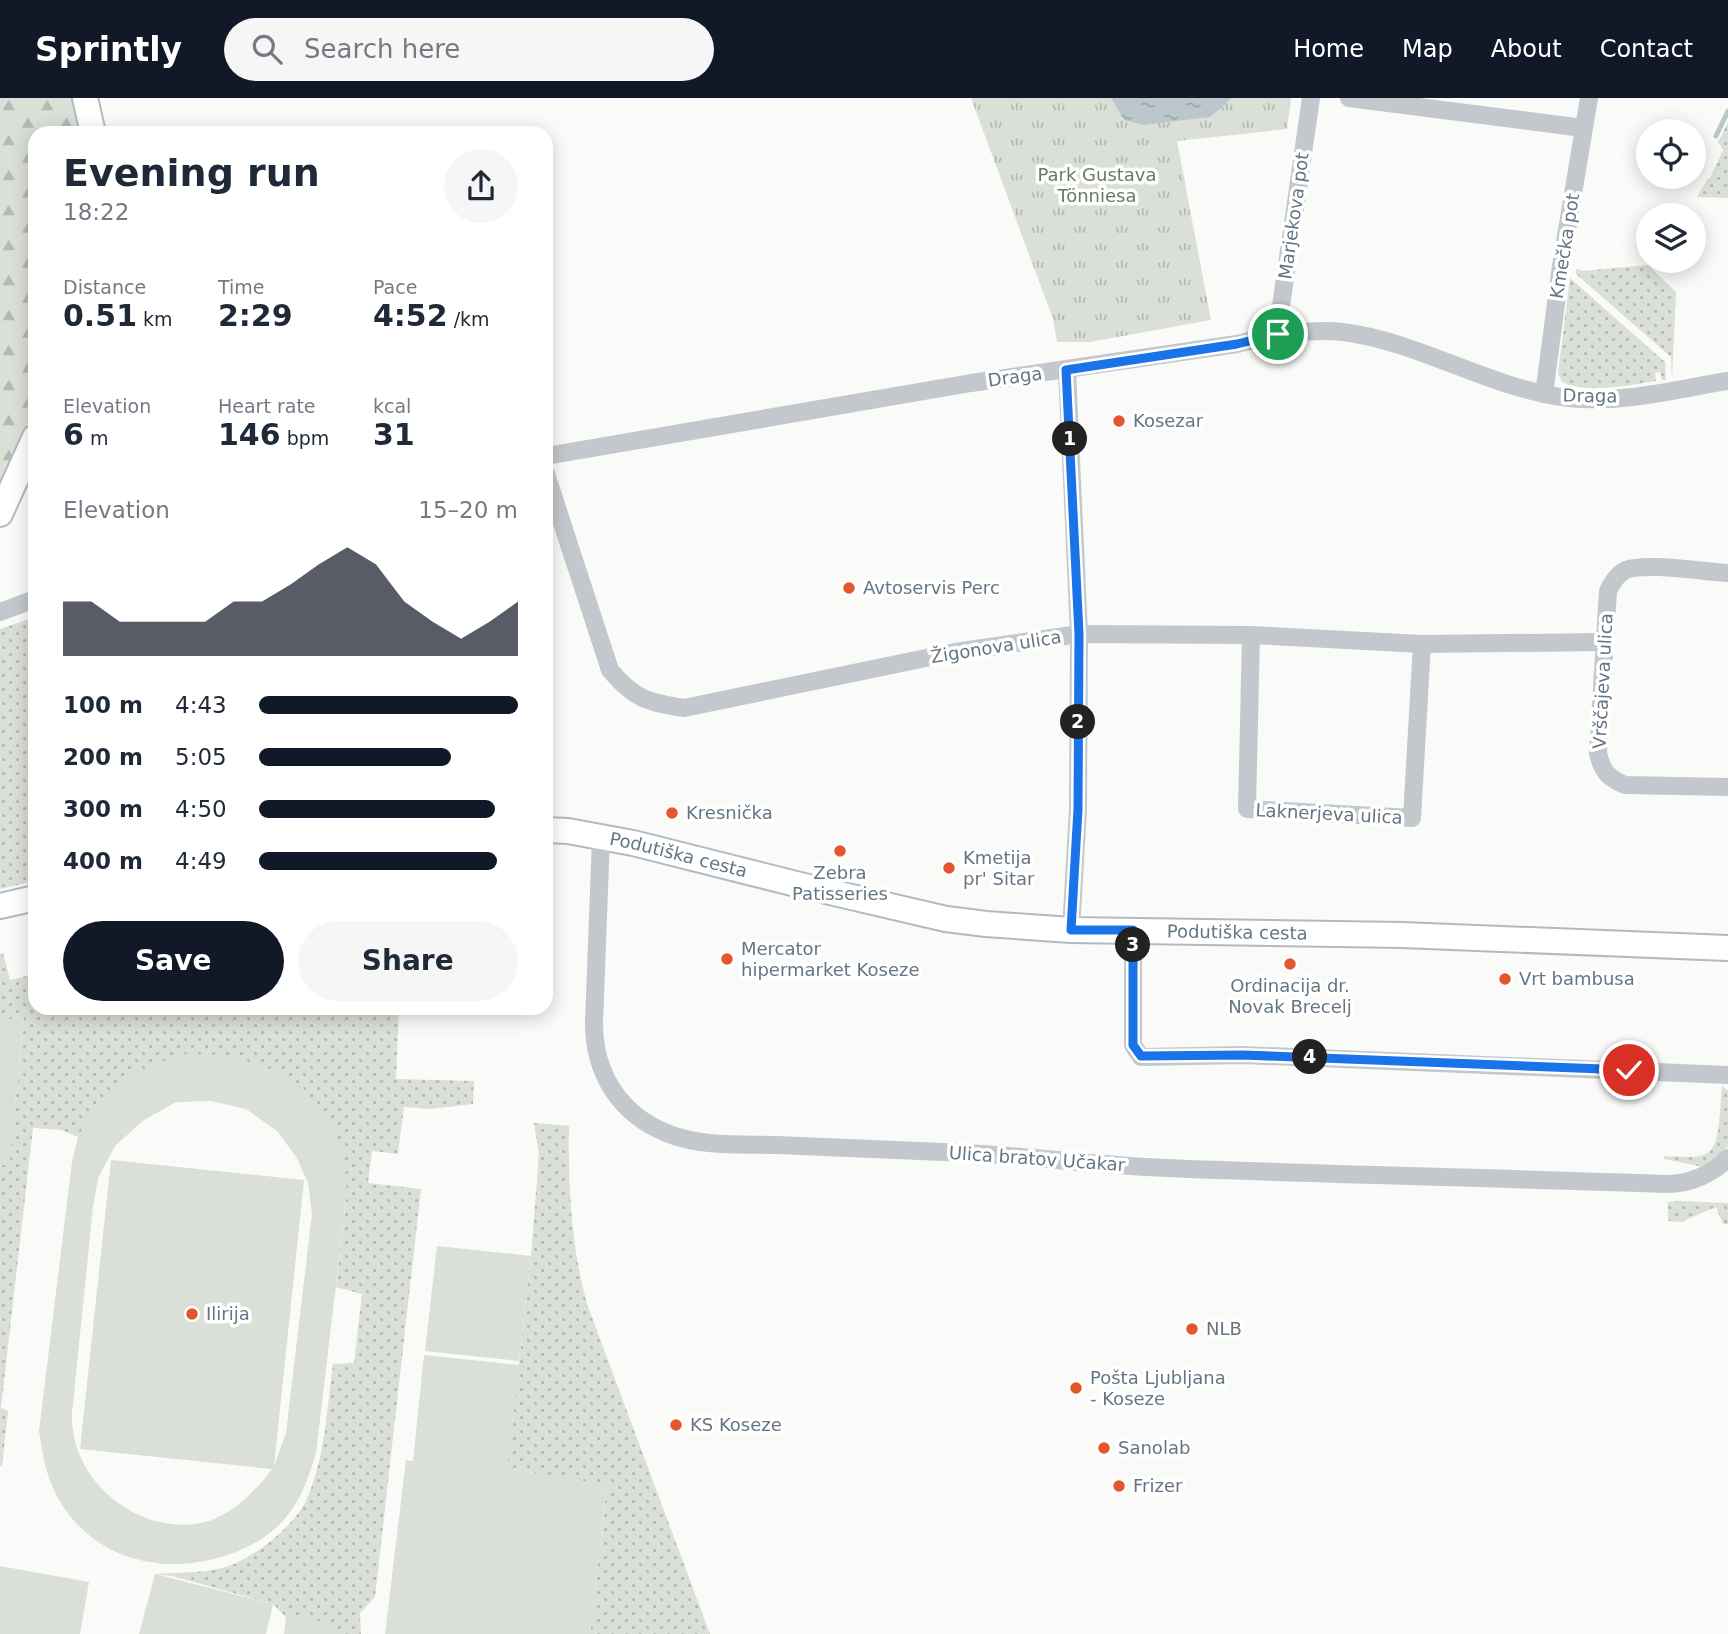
<!DOCTYPE html>
<html lang="en">
<head>
<meta charset="utf-8">
<style>
  :root { --surface:#fff; --page:#f6f6f7; --text:#1f2937; --muted:#747a83; --accent:#111827 }
  body { margin:0; font-family:"DejaVu Sans",sans-serif; background:var(--page); color:var(--text); height:100vh; display:flex; flex-direction:column; font-size:26px; white-space:nowrap }
  * { box-sizing:border-box; margin:0 }
  p { font-size:23px; color:var(--muted) }
  .icon { flex:none; width:38px; height:38px; fill:none; stroke:currentColor; stroke-width:2; stroke-linecap:round; stroke-linejoin:round }
  .map { position:relative; flex:1; overflow:hidden }
  .panel { position:absolute; left:28px; top:28px; width:525px; height:889px; display:flex; flex-direction:column; background:var(--surface); border-radius:21px; box-shadow:0 4px 18px #0003 }
  .panel>* { flex:none }
  .tools { position:absolute; left:1636px; top:21px; display:grid; gap:14px }
  .tools a { display:grid; place-items:center; width:70px; height:70px; border-radius:50%; background:var(--surface); box-shadow:0 4px 18px #0003; font-size:35px }
  .pin { position:absolute; display:grid; place-items:center; width:60px; height:60px; color:#fff; margin:-30px; border:4px solid #fff; border-radius:50%; box-shadow:0 2px 7px #0007 }
  .km { position:absolute; width:35px; height:35px; margin:-18px; border-radius:50%; background:#222; color:#fff; font-size:19px; line-height:35px; text-align:center }
  .round { display:grid; place-items:center; flex:none; width:74px; height:74px; border-radius:37px; background:var(--page) }
  .headline { display:flex; align-items:center; justify-content:space-between; height:119px; padding:0 35px }
  h1 { font-size:38px; font-weight:700; line-height:52px }
  .figures { display:grid; grid-template-columns:repeat(3,1fr); gap:10px; height:119px; padding:7px 35px }
  .figures div { display:grid; align-content:center }
  .figures b { font-size:30px; font-weight:700 }
  .figures small { font-size:19px; font-weight:400 }
  .figures p { font-size:19px }
  .chart { height:196px; padding:14px 35px }
  .chart p { display:flex; justify-content:space-between }
  .chart svg { width:100%; height:126px; margin-top:7px; fill:var(--accent); opacity:.7 }
  .primary-button { display:flex; gap:14px; margin-top:auto; padding:14px 35px }
  .primary-button a { flex:1; height:80px; border-radius:42px; background:var(--accent); color:#fff; font-size:28px; font-weight:700; line-height:80px; text-align:center }
  .primary-button a+a { background:var(--page); color:var(--text) }
  ul { padding:0 35px; list-style:none; font-size:23px }
  li { display:grid; grid-template-columns:112px 84px 1fr; align-items:center; height:52px }
  li i { height:18px; border-radius:9px; background:var(--accent) }
  header { display:flex; align-items:center; gap:42px; box-sizing:border-box; height:98px; padding:0 35px; background:var(--accent); color:#fff }
  header strong { font-size:33px }
  nav { display:flex; gap:38px; margin-inline-start:auto; font-size:24px }
  .search { width:490px; height:63px; background:var(--page); display:flex; align-items:center; gap:18px; box-sizing:border-box; padding:0 24px; border-radius:38px; color:var(--muted); font-size:26px }
  .map>svg:first-child { display:block }
  .grass { fill:url(#grass-dots) }
  .forest { fill:url(#forest-firs) }
  .park { fill:url(#park-tufts) }
  .pitch { fill:#dadfd7; fill-rule:evenodd }
  .water { fill:url(#water-ripples) }
  .lines { fill:none; stroke-linecap:round; stroke-linejoin:round }
  .stream { stroke:#bbc7cb; stroke-width:5 }
  .secondary-casing { stroke:#b3babf; stroke-width:28 }
  .minor { stroke:#c3c8cc; stroke-width:18 }
  .secondary { stroke:#fff; stroke-width:24 }
  .route-casing { stroke:#fff; stroke-width:14 }
  .route { stroke:#1a73e8; stroke-width:9 }
  .poi-dot { fill:#e4572e; stroke:#fff; stroke-width:2.5 }
  .labels { text-anchor:middle; stroke-width:7; stroke-linejoin:round; paint-order:stroke }
  .park-label { font-size:18px; fill:#687a64; stroke:#fff }
  .street-label { font-size:18px; fill:#657683; stroke:#fff }
  .poi-label { font-size:18px; fill:#657683; stroke:#fff; text-anchor:start }
</style>
</head>
<body>
<header>
<strong>Sprintly</strong>
<div class="search"><svg class="icon" aria-label="search" viewBox="0 0 24 24"><circle cx="10" cy="10" r="6"/><path d="M15 15l6 6"/></svg>Search here</div>
<nav><a>Home</a><a>Map</a><a>About</a><a>Contact</a></nav>
</header>
<div class="map">
<svg width="1728" height="1536" viewBox="0 0 1728 1536">
  <defs>
    <pattern id="grass-dots" width="8" height="8" patternUnits="userSpaceOnUse" patternTransform="scale(1.75)"><rect width="8" height="8" fill="#dadfd7"/><path d="M2 2h.1M6 6h.1" fill="none" stroke="#b4b9b4" stroke-width="1.8" stroke-linecap="round"/></pattern>
    <pattern id="forest-firs" width="22" height="20" patternUnits="userSpaceOnUse" patternTransform="scale(1.75)"><rect width="22" height="20" fill="#dadfd7"/><path d="M5 1l3.5 6h-7zM16 11l3.5 6h-7z" fill="#b4b9b4"/></pattern>
    <pattern id="park-tufts" width="24" height="20" patternUnits="userSpaceOnUse" patternTransform="scale(1.75)"><rect width="24" height="20" fill="#dadfd7"/><path d="M3 7l-1-3M5 7V3M7 7l1-3M15 17l-1-3M17 17v-4M19 17l1-3" fill="none" stroke="#b4b9b4"/></pattern>
    <pattern id="water-ripples" width="26" height="14" patternUnits="userSpaceOnUse" patternTransform="scale(1.75)"><rect width="26" height="14" fill="#bbc7cb"/><path d="M2 4q2-2 4 0t4 0M15 11q2-2 4 0t4 0" fill="none" stroke="#9ca6aa"/></pattern>
  </defs>
  <rect width="100%" height="100%" fill="#fafaf8"/>
  <g class="grass">
    <path d="M1728,24V100L1697,99L1708,80H1710L1723,52L1718,44Z"/>
    <path d="M1648,167L1676,194L1672,281L1671,259L1576,176V171L1583,173Z"/>
    <path d="M1570,180L1665,264L1666,282H1662L1660,274L1655,275L1656,283C1632,287 1583,296 1562,284L1558,275Z"/>
    <path d="M35,519V783L0,791V531Z"/>
    <path d="M3,855L10,882L35,876V910H399L396,981L474,983L473,1006L430,1011L404,1009L398,1056L372,1053L368,1085L421,1091L375,1499L360,1515L361,1536H335V1528L286,1519L273,1506L172,1478L155,1476C178,1474 207,1476 229,1468C256,1458 293,1429 306,1403C325,1361 327,1311 333,1266L354,1265L362,1196L336,1189L347,1094L305,992L94,1012L78,1039L62,1032L33,1030L1,1310L8,1313L2,1368H0V1067L9,1066L24,920L0,922V856Z"/>
    <path d="M1722,988L1728,993V1048L1723,1056L1704,1069L1664,1061V1058C1677,1058 1698,1062 1709,1054C1721,1045 1720,1004 1722,988Z"/>
    <path d="M534,1025L569,1028C568,1089 571,1147 587,1206L710,1536H590L607,1388L507,1370L531,1158L539,1056Z"/>
    <path d="M1678,1103L1728,1105V1126H1723L1716,1109L1681,1124L1668,1123V1104Z"/>
  </g>
  <path class="forest" d="M0,0H74L81,35H35V311L0,384Z"/>
  <path class="park" d="M971,0H1291L1287,31L1177,43L1211,222L1090,244H1057L1053,221Z"/>
  <g class="pitch">
    <path d="M24,920L9,1066L0,1067V922Z"/>
    <path d="M183,956L229,957L270,971L303,990L328,1020L337,1039L344,1059L347,1094L316,1355C308,1381 300,1406 280,1426C261,1445 235,1456 209,1462C144,1477 77,1450 51,1385C44,1368 42,1350 39,1333L72,1064L78,1039L94,1012L112,992L132,975ZM211,1003L246,1011L277,1033L297,1060L308,1085L312,1116L286,1335L274,1368L304,1082L111,1062L80,1351L272,1371C256,1393 229,1420 201,1425C136,1437 69,1381 72,1315L93,1109L98,1080L115,1048L144,1022L176,1004Z"/>
    <path d="M437,1148L531,1158L519,1263L425,1253Z"/>
    <path d="M424,1257L519,1267L507,1370L607,1387L590,1536H385L406,1362L413,1363Z"/>
    <path d="M0,1468L89,1484L80,1536H0Z"/>
    <path d="M155,1476L273,1506L266,1536H139Z"/>
    <path d="M286,1519L336,1525L335,1536H284Z"/>
  </g>
  <path class="water" d="M1111,0H1231L1219,12L1209,19L1143,27L1124,22Z"/>
  <g class="lines">
    <path class="stream" d="M1716,38L1728,13"/>
    <g class="secondary-casing">
      <g id="secondary">
        <path d="M85,0L93,35"/>
        <path d="M0,416L35,339"/>
        <path id="s1" d="M546,732L568,733L633,745L800,787L946,821L986,826L1071,832L1402,837L1728,850"/>
        <path d="M0,808L35,800"/>
      </g>
    </g>
    <g class="minor">
      <path d="M1349,0L1583,30"/>
      <path d="M1277,236L1311,0"/>
      <path d="M1067,272L1079,536L1078,711L1071,832"/>
      <path d="M1544,296L1561,168L1589,0"/>
      <path d="M546,358L971,285L1237,246C1271,238 1308,230 1343,234C1421,244 1490,291 1569,300C1621,306 1677,291 1728,283"/>
      <path d="M546,376L610,572C634,601 647,604 684,610L955,554L1079,536L1251,537L1422,546L1605,544"/>
      <path d="M1728,475C1705,474 1645,464 1626,472C1617,476 1612,485 1608,493L1598,655C1602,673 1608,680 1625,687L1728,689"/>
      <path d="M0,514L35,501"/>
      <path d="M1251,537L1247,711L1412,720L1422,546"/>
      <path d="M601,739L594,925C594,976 620,1017 669,1036C702,1049 742,1046 777,1047C840,1050 904,1052 967,1055C1034,1059 1100,1067 1167,1070C1334,1077 1501,1080 1667,1086C1690,1086 1712,1076 1728,1060"/>
      <path d="M1133,832V947L1141,959L1243,957L1728,977"/>
    </g>
    <use href="#secondary" class="secondary"/>
  </g>
  <g class="lines">
    <g class="route-casing">
      <path id="route" d="M1278,236L1237,246L1066,272L1079,536L1078,711L1071,832H1133V947L1141,958L1243,957L1629,972"/>
    </g>
    <use href="#route" class="route"/>
  </g>
  <g class="poi-dot">
    <circle cx="1119" cy="323" r="7"/>
    <circle cx="849" cy="490" r="7"/>
    <circle cx="672" cy="715" r="7"/>
    <circle cx="840" cy="753" r="7"/>
    <circle cx="949" cy="770" r="7"/>
    <circle cx="727" cy="861" r="7"/>
    <circle cx="1290" cy="866" r="7"/>
    <circle cx="1505" cy="881" r="7"/>
    <circle cx="192" cy="1216" r="7"/>
    <circle cx="1192" cy="1231" r="7"/>
    <circle cx="1076" cy="1290" r="7"/>
    <circle cx="676" cy="1327" r="7"/>
    <circle cx="1104" cy="1350" r="7"/>
    <circle cx="1119" cy="1388" r="7"/>
  </g>
  <g class="labels">
    <g class="park-label">
      <text x="1097" y="83">Park Gustava<tspan x="1097" dy="21">Tönniesa</tspan></text>
    </g>
    <g class="street-label">
      <text transform="translate(1294 118) rotate(-82)" y="6">Marjekova pot</text>
      <text transform="translate(1565 148) rotate(-81)" y="6">Kmečka pot</text>
      <text transform="translate(1015 279) rotate(-8)" y="6">Draga</text>
      <text transform="translate(1590 298) rotate(1)" y="6">Draga</text>
      <text transform="translate(996 549) rotate(-9)" y="6">Žigonova ulica</text>
      <text transform="translate(1603 583) rotate(-87)" y="6">Vrščajeva ulica</text>
      <text transform="translate(1329 716) rotate(3)" y="6">Laknerjeva ulica</text>
      <text dy="6" stroke="none"><textPath href="#s1" startOffset="135">Podutiška cesta</textPath></text>
      <text dy="6" stroke="none"><textPath href="#s1" startOffset="702">Podutiška cesta</textPath></text>
      <text transform="translate(1037 1061) rotate(4)" y="6">Ulica bratov Učakar</text>
    </g>
    <g class="poi-label">
      <text x="1133" y="329">Kosezar</text>
      <text x="863" y="496">Avtoservis Perc</text>
      <text x="686" y="721">Kresnička</text>
      <text x="963" y="766">Kmetija<tspan x="963" dy="21">pr' Sitar</tspan></text>
      <text x="840" y="781" text-anchor="middle">Zebra<tspan x="840" dy="21">Patisseries</tspan></text>
      <text x="741" y="857">Mercator<tspan x="741" dy="21">hipermarket Koseze</tspan></text>
      <text x="1519" y="887">Vrt bambusa</text>
      <text x="1290" y="894" text-anchor="middle">Ordinacija dr.<tspan x="1290" dy="21">Novak Brecelj</tspan></text>
      <text x="206" y="1222">Ilirija</text>
      <text x="1206" y="1237">NLB</text>
      <text x="1090" y="1286">Pošta Ljubljana<tspan x="1090" dy="21">- Koseze</tspan></text>
      <text x="690" y="1333">KS Koseze</text>
      <text x="1118" y="1356">Sanolab</text>
      <text x="1133" y="1394">Frizer</text>
    </g>
  </g>
</svg>
<div class="tools">
<a><svg class="icon" aria-label="locate" viewBox="0 0 24 24"><circle cx="12" cy="12" r="6"/><path d="M12 2v4M12 18v4M2 12h4M18 12h4"/></svg></a>
<a><svg class="icon" aria-label="layers" viewBox="0 0 24 24"><path d="M12 4l9 5-9 5-9-5zM3 14l9 5 9-5"/></svg></a>
</div>
<div class="pin" style="left:1278px;top:236px;background:#1e9e55"><svg class="icon" aria-label="arrive" viewBox="0 0 24 24"><path d="M6 21V4h12l-3 4 3 4H6"/></svg></div>
<div class="pin" style="left:1629px;top:972px;background:#d93025"><svg class="icon" aria-label="check" viewBox="0 0 24 24"><path d="M5 12l5 5 9-10"/></svg></div>
<b class="km" style="left:1070px;top:341px">1</b>
<b class="km" style="left:1078px;top:624px">2</b>
<b class="km" style="left:1133px;top:847px">3</b>
<b class="km" style="left:1310px;top:959px">4</b>
<section class="panel">
<div class="headline"><div><h1>Evening run</h1><p>18:22</p></div><a class="round"><svg class="icon" aria-label="share" viewBox="0 0 24 24"><path d="M12 15V3M7 8l5-5 5 5M5 13v7h14v-7"/></svg></a></div>
<div class="figures">
<div><p>Distance</p><b>0.51<small> km</small></b></div>
<div><p>Time</p><b>2:29</b></div>
<div><p>Pace</p><b>4:52<small> /km</small></b></div>
</div>
<div class="figures">
<div><p>Elevation</p><b>6<small> m</small></b></div>
<div><p>Heart rate</p><b>146<small> bpm</small></b></div>
<div><p>kcal</p><b>31</b></div>
</div>
<div class="chart"><p><span>Elevation</span>15–20 m</p>
<svg viewBox="0 0 160 44" preserveAspectRatio="none"><path d="M0 44V25L10 25L20 32L30 32L40 32L50 32L60 25L70 25L80 19L90 12L100 6L110 12L120 25L130 32L140 38L150 32L160 25V44z"/></svg>
</div>
<ul>
<li><b>100 m</b>4:43<i style="width:100%"></i></li>
<li><b>200 m</b>5:05<i style="width:74%"></i></li>
<li><b>300 m</b>4:50<i style="width:91%"></i></li>
<li><b>400 m</b>4:49<i style="width:92%"></i></li>
</ul>
<div class="primary-button"><a>Save</a><a>Share</a></div>
</section>
</div>
</body>
</html>
